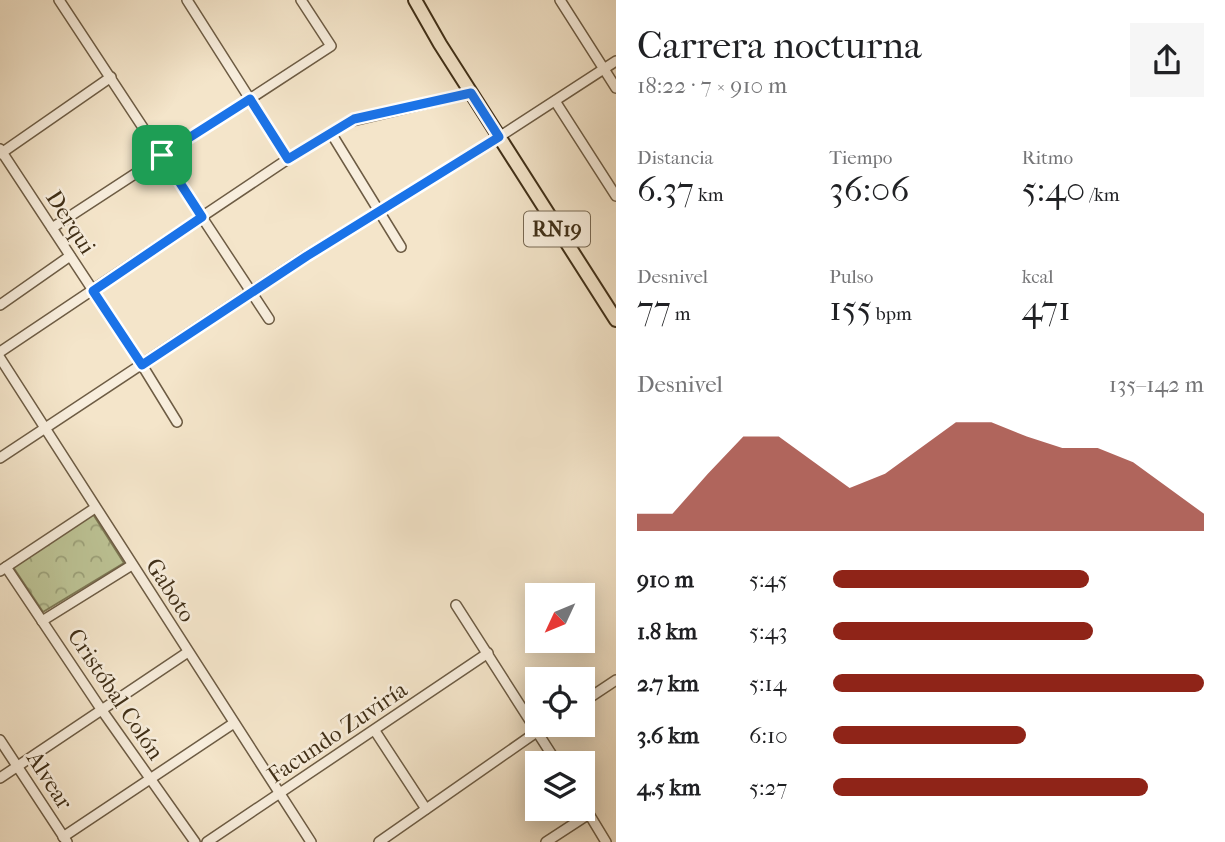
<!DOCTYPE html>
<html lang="es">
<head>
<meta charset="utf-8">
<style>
  :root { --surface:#fff; --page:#f6f6f6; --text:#202124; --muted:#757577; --accent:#8f2418 }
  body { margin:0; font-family:"IM FELL French Canon",serif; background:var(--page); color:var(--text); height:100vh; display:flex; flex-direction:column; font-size:26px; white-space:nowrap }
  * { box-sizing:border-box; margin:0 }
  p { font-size:23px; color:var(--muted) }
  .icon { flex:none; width:38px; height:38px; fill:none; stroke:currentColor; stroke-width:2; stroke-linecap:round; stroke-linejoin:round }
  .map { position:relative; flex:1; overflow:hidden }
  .side { display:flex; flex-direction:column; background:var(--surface); width:609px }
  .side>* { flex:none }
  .needle { width:46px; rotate:226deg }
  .controls { position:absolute; left:525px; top:583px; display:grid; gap:14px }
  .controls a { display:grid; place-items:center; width:70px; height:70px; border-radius:0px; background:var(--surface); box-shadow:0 4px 18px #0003; font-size:35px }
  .pin { position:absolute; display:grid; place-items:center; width:60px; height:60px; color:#fff; margin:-30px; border-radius:14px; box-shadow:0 4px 10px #0006 }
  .round { display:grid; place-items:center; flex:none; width:74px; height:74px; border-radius:0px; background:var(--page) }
  .head { display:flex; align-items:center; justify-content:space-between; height:119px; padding:0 21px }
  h1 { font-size:38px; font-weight:600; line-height:52px }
  .stats { display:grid; grid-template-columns:repeat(3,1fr); gap:10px; height:119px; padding:7px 21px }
  .stats div { display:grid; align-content:center }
  .stats b { font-size:35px; font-weight:600 }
  .stats small { font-size:19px; font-weight:400 }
  .stats p { font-size:19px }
  .chart { height:196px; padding:14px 21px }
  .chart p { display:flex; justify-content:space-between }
  .chart svg { width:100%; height:126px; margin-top:7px; fill:var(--accent); opacity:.7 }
  ul { padding:0 21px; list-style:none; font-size:23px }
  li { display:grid; grid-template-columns:112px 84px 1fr; align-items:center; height:52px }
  li i { height:18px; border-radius:9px; background:var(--accent) }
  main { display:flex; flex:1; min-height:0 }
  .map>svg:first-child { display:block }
  .forest { fill:url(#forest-crowns); stroke:#7e7a56; stroke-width:2 }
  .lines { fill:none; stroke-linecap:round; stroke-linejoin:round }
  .minor-casing { stroke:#6d5c44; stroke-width:12 }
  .major-casing { stroke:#402f17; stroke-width:16 }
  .minor { stroke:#f8eedd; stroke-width:9 }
  .major { stroke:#f4e5ca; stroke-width:12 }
  .route-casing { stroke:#fff; stroke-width:14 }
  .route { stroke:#1a73e8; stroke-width:9 }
  .labels { text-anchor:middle; stroke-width:5; stroke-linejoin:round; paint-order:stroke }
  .shield { fill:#f8eedd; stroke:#776852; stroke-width:2 }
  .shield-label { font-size:21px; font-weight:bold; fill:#402f17 }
  .street-label { font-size:23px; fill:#402f17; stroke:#f8eedd }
</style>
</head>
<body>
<main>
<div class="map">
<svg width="616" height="842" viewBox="0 0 616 842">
  <defs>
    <pattern id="forest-crowns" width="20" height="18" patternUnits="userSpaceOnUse" patternTransform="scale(1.75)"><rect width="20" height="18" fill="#bdc496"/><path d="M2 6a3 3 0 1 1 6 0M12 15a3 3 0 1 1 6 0" fill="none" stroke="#9ba079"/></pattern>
  </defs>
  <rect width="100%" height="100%" fill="#f4e5ca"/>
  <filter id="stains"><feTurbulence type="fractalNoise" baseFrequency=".00286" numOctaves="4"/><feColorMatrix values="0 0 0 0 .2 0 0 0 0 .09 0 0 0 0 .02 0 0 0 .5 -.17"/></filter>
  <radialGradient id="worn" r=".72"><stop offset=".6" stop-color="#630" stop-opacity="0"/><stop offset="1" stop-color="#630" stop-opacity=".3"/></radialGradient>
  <path class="forest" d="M93,514L124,563L43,612L13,567Z"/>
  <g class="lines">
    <g class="minor-casing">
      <g id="minor">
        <path d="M59,0L269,319"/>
        <path d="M187,0L288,159"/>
        <path d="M560,0L616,88"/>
        <path d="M555,101L616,196"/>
        <path d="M331,133L401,247"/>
        <path d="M0,149L142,365L177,422"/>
        <path d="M0,154L111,77"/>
        <path d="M52,228L331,46L301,0"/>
        <path d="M0,305L70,256"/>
        <path d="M0,352L288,159L348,122L471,93"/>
        <path d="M0,358L311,842"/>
        <path d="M0,458L307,255L499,137L616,61"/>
        <path d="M6,567L101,709L195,842"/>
        <path d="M0,571L95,508"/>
        <path d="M456,605L557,763"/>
        <path d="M42,621L132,565"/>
        <path d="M583,702L616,680"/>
        <path d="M375,731L426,809"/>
        <path d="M0,740L67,842"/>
        <path d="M0,778L188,652"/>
        <path d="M583,804L606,842"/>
        <path d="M63,837L234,723"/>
        <path d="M207,842L488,653"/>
        <path d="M379,842L548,724"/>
        <path d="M546,842L589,814"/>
      </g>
    </g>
    <g class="major-casing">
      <path id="major" d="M415,0L440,44L616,320"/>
    </g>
    <use href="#minor" class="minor"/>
    <use href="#major" class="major"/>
  </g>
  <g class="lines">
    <g class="route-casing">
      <path id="route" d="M471,93L499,137L307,256L142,365L93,291L202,217L162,155L250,99L288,159L354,119Z"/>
    </g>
    <use href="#route" class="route"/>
  </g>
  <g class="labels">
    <rect class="shield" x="524" y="211.5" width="66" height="35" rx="5"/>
    <g class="shield-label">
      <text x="557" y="236">RN19</text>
    </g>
    <g class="street-label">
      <text transform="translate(71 222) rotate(57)" y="8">Derqui</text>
      <text transform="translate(171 590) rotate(57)" y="8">Gaboto</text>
      <text transform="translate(116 694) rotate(56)" y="8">Cristóbal Colón</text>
      <text transform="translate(337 732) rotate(-34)" y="8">Facundo Zuviría</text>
      <text transform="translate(50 780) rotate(57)" y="8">Alvear</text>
    </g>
  </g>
  <rect width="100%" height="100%" filter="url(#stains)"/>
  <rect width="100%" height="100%" fill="url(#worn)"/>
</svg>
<div class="controls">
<a><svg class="needle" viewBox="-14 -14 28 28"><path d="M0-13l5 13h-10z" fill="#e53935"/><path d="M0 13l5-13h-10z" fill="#757577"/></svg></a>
<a><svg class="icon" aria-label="locate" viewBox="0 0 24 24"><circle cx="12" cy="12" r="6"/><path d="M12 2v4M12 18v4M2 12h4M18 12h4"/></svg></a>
<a><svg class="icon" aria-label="layers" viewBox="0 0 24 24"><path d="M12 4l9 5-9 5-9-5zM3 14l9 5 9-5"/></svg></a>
</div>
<div class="pin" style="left:162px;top:155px;background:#1e9e55"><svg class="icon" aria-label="arrive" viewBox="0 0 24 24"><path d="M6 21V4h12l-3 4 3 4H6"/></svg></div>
</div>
<section class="side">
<div class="head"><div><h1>Carrera nocturna</h1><p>18:22 · 7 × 910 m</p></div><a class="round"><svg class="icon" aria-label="share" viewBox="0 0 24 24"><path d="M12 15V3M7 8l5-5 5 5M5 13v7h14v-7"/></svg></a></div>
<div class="stats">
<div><p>Distancia</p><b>6.37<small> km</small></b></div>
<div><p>Tiempo</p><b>36:06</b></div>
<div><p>Ritmo</p><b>5:40<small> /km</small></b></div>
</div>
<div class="stats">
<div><p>Desnivel</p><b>77<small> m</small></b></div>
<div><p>Pulso</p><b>155<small> bpm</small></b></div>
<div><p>kcal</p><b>471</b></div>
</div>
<div class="chart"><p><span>Desnivel</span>135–142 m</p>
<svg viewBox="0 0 160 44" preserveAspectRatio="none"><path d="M0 44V38L10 38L20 24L30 11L40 11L50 20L60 29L70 24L80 15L90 6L100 6L110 11L120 15L130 15L140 20L150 29L160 38V44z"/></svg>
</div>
<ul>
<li><b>910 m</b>5:45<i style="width:69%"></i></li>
<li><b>1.8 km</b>5:43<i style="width:70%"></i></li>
<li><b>2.7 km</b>5:14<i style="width:100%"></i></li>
<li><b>3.6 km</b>6:10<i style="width:52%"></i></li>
<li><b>4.5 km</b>5:27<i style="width:85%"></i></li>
</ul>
</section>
</main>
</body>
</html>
